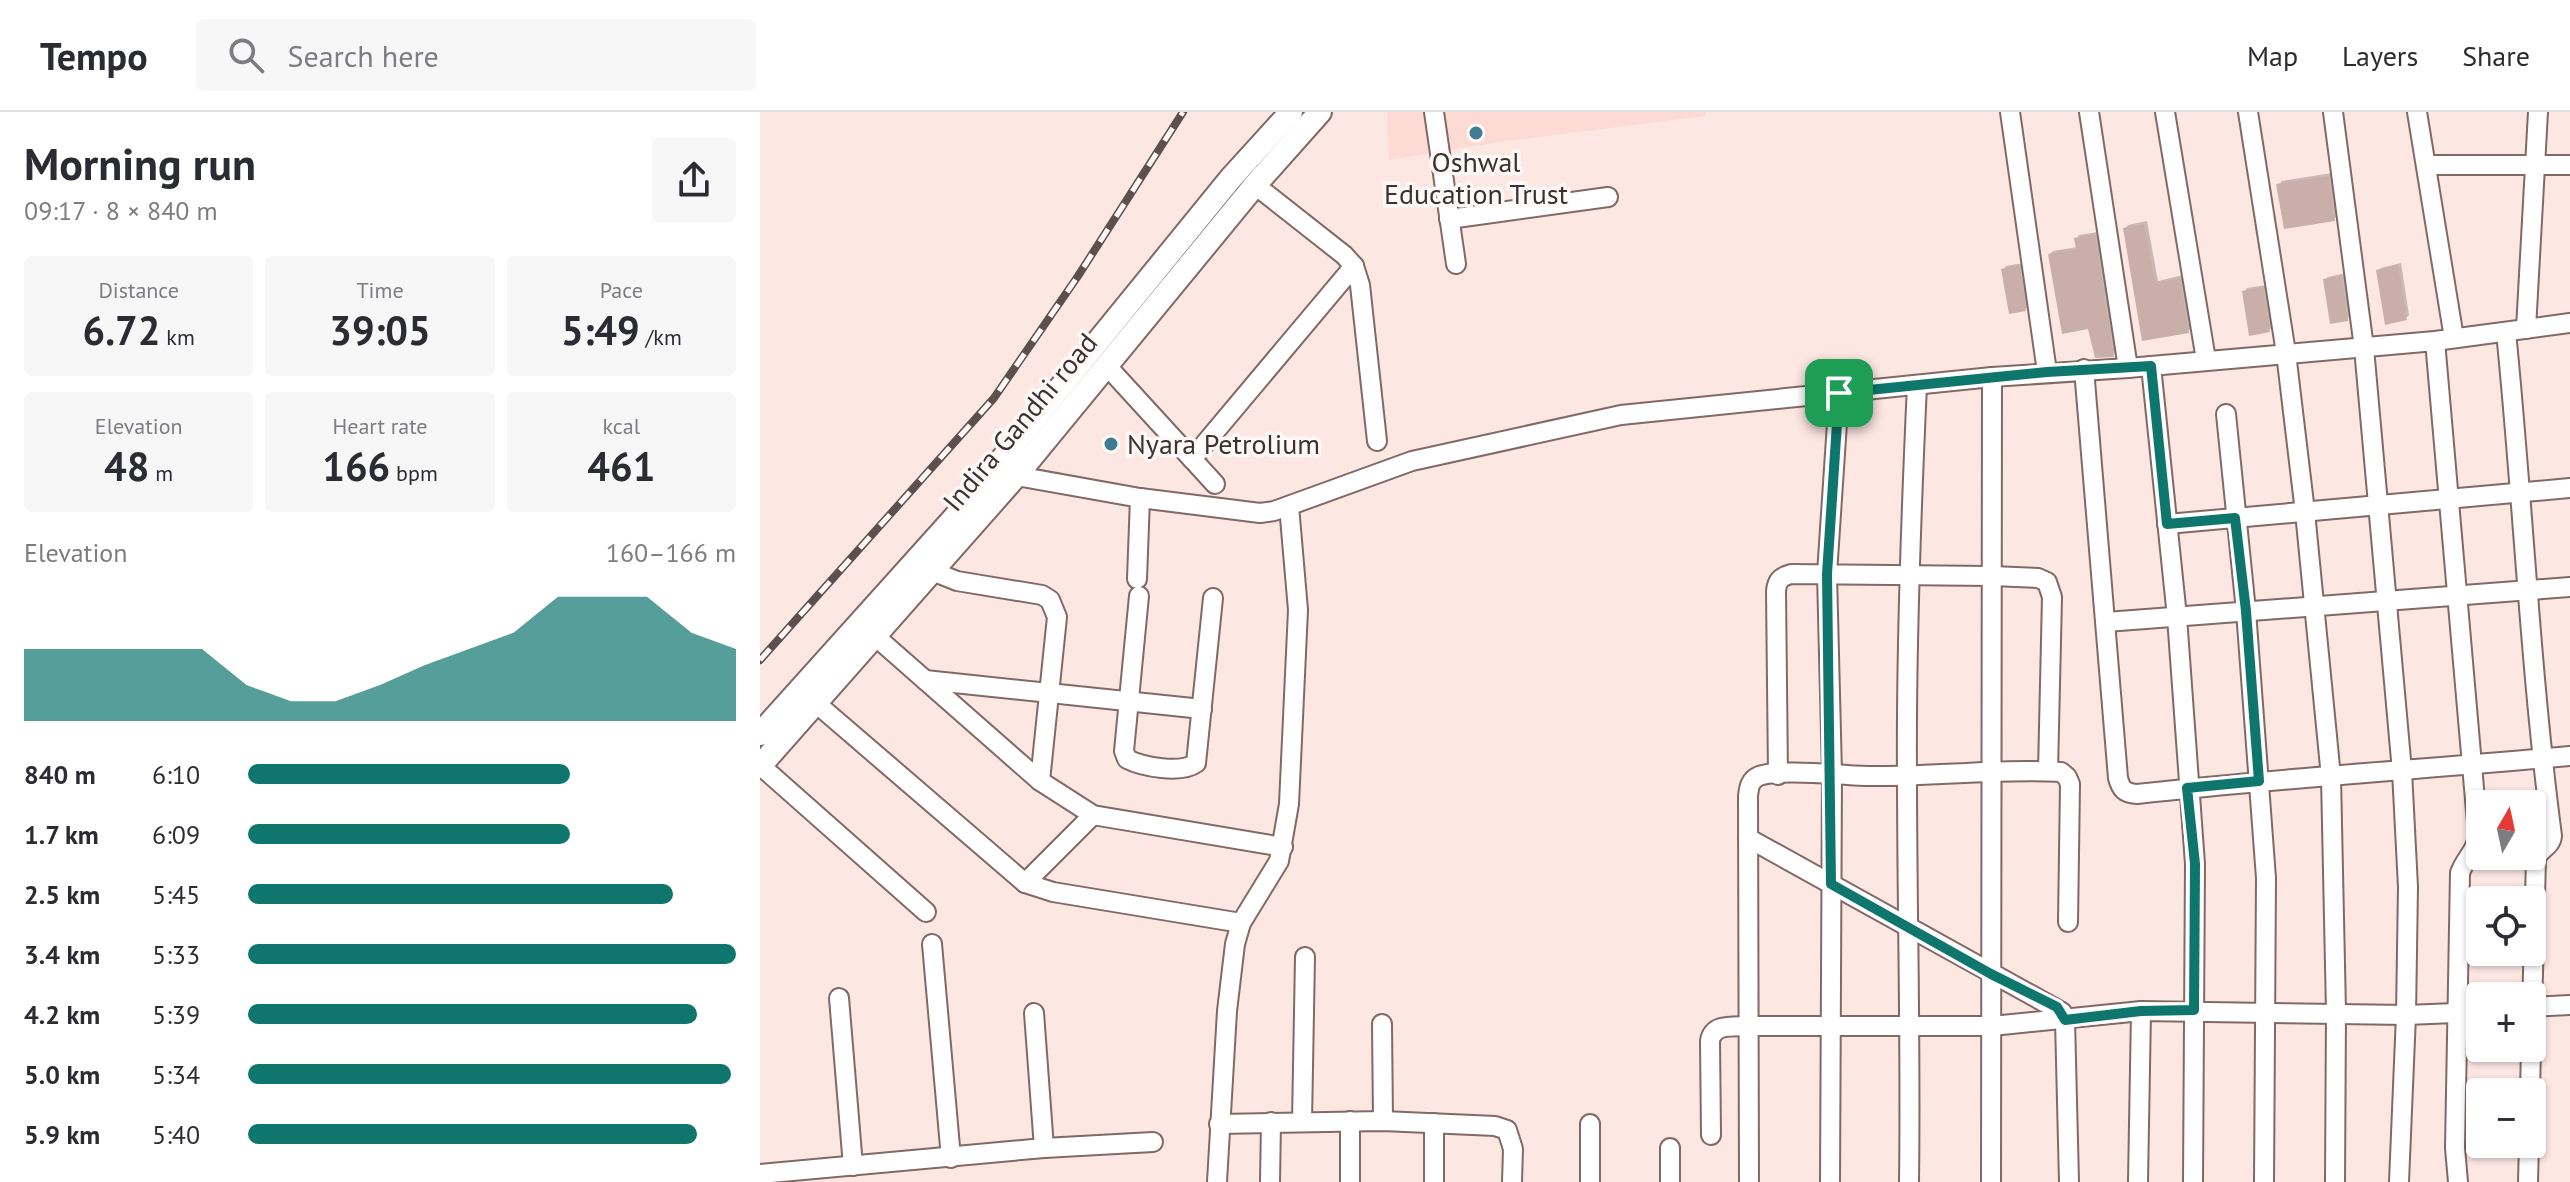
<!DOCTYPE html>
<html lang="en">
<head>
<meta charset="utf-8">
<style>
  :root { --surface:#fff; --page:#f7f7f7; --text:#2b2b33; --muted:#7c7c81; --line:#e1e1e2; --accent:#0f766e }
  body { margin:0; font-family:"PT Sans",sans-serif; background:var(--page); color:var(--text); height:100vh; display:flex; flex-direction:column; font-size:30px; white-space:nowrap }
  * { box-sizing:border-box; margin:0 }
  p { font-size:26px; color:var(--muted) }
  .icon { flex:none; width:44px; height:44px; fill:none; stroke:currentColor; stroke-width:2; stroke-linecap:round; stroke-linejoin:round }
  .map { position:relative; flex:1; overflow:hidden }
  .sheet { display:flex; flex-direction:column; background:var(--surface); width:760px }
  .sheet>* { flex:none }
  .needle { width:52px; rotate:9deg }
  .fabs { position:absolute; left:1706px; top:678px; display:grid; gap:16px }
  .fabs a { display:grid; place-items:center; width:80px; height:80px; border-radius:8px; background:var(--surface); box-shadow:0 2px 6px #0004; font-size:40px }
  .pin { position:absolute; display:grid; place-items:center; width:68px; height:68px; color:#fff; margin:-34px; border-radius:16px; box-shadow:0 4px 12px #0006 }
  .round { display:grid; place-items:center; flex:none; width:84px; height:84px; border-radius:8px; background:var(--page) }
  .head { display:flex; align-items:center; justify-content:space-between; height:136px; padding:0 24px }
  h1 { font-size:44px; font-weight:700; line-height:60px }
  .metrics { display:grid; grid-template-columns:repeat(3,1fr); gap:12px; height:136px; padding:8px 24px }
  .metrics div { display:grid; align-content:center; border-radius:8px; background:var(--page); text-align:center }
  .metrics b { font-size:40px; font-weight:700 }
  .metrics small { font-size:22px; font-weight:400 }
  .metrics p { font-size:22px }
  .chart { height:224px; padding:16px 24px }
  .chart p { display:flex; justify-content:space-between }
  .chart svg { width:100%; height:144px; margin-top:8px; fill:var(--accent); opacity:.7 }
  ul { padding:0 24px; list-style:none; font-size:26px }
  li { display:grid; grid-template-columns:128px 96px 1fr; align-items:center; height:60px }
  li i { height:20px; border-radius:10px; background:var(--accent) }
  header { display:flex; align-items:center; gap:48px; box-sizing:border-box; height:112px; padding:0 40px; background:var(--surface); border-bottom:2px solid var(--line) }
  header strong { font-size:38px }
  nav { display:flex; gap:44px; margin-inline-start:auto; font-size:28px }
  .search { width:560px; height:72px; background:var(--page); display:flex; align-items:center; gap:20px; box-sizing:border-box; padding:0 28px; border-radius:8px; color:var(--muted); font-size:30px }
  main { display:flex; flex:1; min-height:0 }
  .map>svg:first-child { display:block }
  .built { fill:#fedad4 }
  .shadow { fill:#0003 }
  .building { fill:#c9aeaa }
  .lines { fill:none; stroke-linecap:round; stroke-linejoin:round }
  .minor-casing { stroke:#816965; stroke-width:22 }
  .major-casing { stroke:#816965; stroke-width:26 }
  .minor { stroke:#fff; stroke-width:18 }
  .major { stroke:#fff; stroke-width:22 }
  .rail-casing { stroke:#5c504e; stroke-width:8 }
  .rail { stroke:#fef8f7; stroke-width:5; stroke-dasharray:15; stroke-linecap:butt }
  .route-casing { stroke:#fff; stroke-width:16 }
  .route { stroke:#0f766e; stroke-width:10 }
  .poi-dot { fill:#3f7c92; stroke:#fef8f7; stroke-width:3 }
  .labels { text-anchor:middle; stroke-width:7; stroke-linejoin:round; paint-order:stroke }
  .poi-label { font-size:28px; fill:#3c3130; stroke:#fef8f7 }
  .street-label { font-size:28px; fill:#3c3130; stroke:#fef8f7 }
</style>
</head>
<body>
<header>
<strong>Tempo</strong>
<div class="search"><svg class="icon" aria-label="search" viewBox="0 0 24 24"><circle cx="10" cy="10" r="6"/><path d="M15 15l6 6"/></svg>Search here</div>
<nav><a>Map</a><a>Layers</a><a>Share</a></nav>
</header>
<main>
<section class="sheet">
<div class="head"><div><h1>Morning run</h1><p>09:17 · 8 × 840 m</p></div><a class="round"><svg class="icon" aria-label="share" viewBox="0 0 24 24"><path d="M12 15V3M7 8l5-5 5 5M5 13v7h14v-7"/></svg></a></div>
<div class="metrics">
<div><p>Distance</p><b>6.72<small> km</small></b></div>
<div><p>Time</p><b>39:05</b></div>
<div><p>Pace</p><b>5:49<small> /km</small></b></div>
</div>
<div class="metrics">
<div><p>Elevation</p><b>48<small> m</small></b></div>
<div><p>Heart rate</p><b>166<small> bpm</small></b></div>
<div><p>kcal</p><b>461</b></div>
</div>
<div class="chart"><p><span>Elevation</span>160–166 m</p>
<svg viewBox="0 0 160 44" preserveAspectRatio="none"><path d="M0 44V22L10 22L20 22L30 22L40 22L50 33L60 38L70 38L80 33L90 27L100 22L110 17L120 6L130 6L140 6L150 17L160 22V44z"/></svg>
</div>
<ul>
<li><b>840 m</b>6:10<i style="width:66%"></i></li>
<li><b>1.7 km</b>6:09<i style="width:66%"></i></li>
<li><b>2.5 km</b>5:45<i style="width:87%"></i></li>
<li><b>3.4 km</b>5:33<i style="width:100%"></i></li>
<li><b>4.2 km</b>5:39<i style="width:92%"></i></li>
<li><b>5.0 km</b>5:34<i style="width:99%"></i></li>
<li><b>5.9 km</b>5:40<i style="width:92%"></i></li>
</ul>
</section>
<div class="map">
<svg width="1810" height="1070" viewBox="0 0 1810 1070">
  <rect width="100%" height="100%" fill="#fde7e3"/>
  <path class="built" d="M627,0H945V4L733,31L629,48Z"/>
  <g class="shadow">
    <path d="M1572,61L1578,103L1574,107L1519,73L1522,69Z"/>
    <path d="M1387,109L1398,169L1423,163L1432,215L1428,219L1384,227L1365,116L1368,113Z"/>
    <path d="M1338,120L1357,240L1353,243L1330,214L1290,142L1293,139L1317,135L1316,127L1319,123Z"/>
    <path d="M1263,151L1269,194L1265,197L1243,158L1246,154Z"/>
    <path d="M1641,151L1649,203L1646,206L1618,159L1621,156Z"/>
    <path d="M1585,161L1591,203L1587,207L1565,168L1568,165Z"/>
    <path d="M1506,173L1513,214L1510,218L1484,180L1487,176Z"/>
  </g>
  <g class="building">
    <path d="M1569,64L1575,109L1524,117L1516,72Z"/>
    <path d="M1384,112L1395,171L1420,166L1429,221L1382,229L1363,116Z"/>
    <path d="M1335,122L1336,128L1354,245L1335,246L1328,217L1302,222L1288,142L1316,137L1314,126Z"/>
    <path d="M1260,153L1266,199L1249,202L1241,157Z"/>
    <path d="M1638,153L1647,208L1625,213L1616,158Z"/>
    <path d="M1582,164L1588,209L1570,212L1563,167Z"/>
    <path d="M1503,175L1510,220L1489,224L1482,179Z"/>
  </g>
  <g class="lines">
    <g class="minor-casing">
      <g id="minor">
        <path d="M674,0L696,152"/>
        <path d="M1250,0L1287,260"/>
        <path d="M1329,0L1368,256"/>
        <path d="M1405,0L1446,248"/>
        <path d="M1488,0L1526,241L1545,400L1571,665L1576,900L1575,1070"/>
        <path d="M1573,0L1604,236L1642,659L1648,775L1646,903L1639,1070"/>
        <path d="M1657,0L1694,226"/>
        <path d="M1666,53H1810"/>
        <path d="M495,73L584,143L594,154L600,173L617,329"/>
        <path d="M689,107L848,85"/>
        <path d="M1766,217L1778,0"/>
        <path d="M1746,220C1763,388 1770,557 1792,724C1791,735 1779,737 1776,747L1772,899"/>
        <path d="M1675,229L1718,722C1717,739 1705,746 1700,761L1695,1036L1698,1070"/>
        <path d="M347,254L455,372"/>
        <path d="M1391,254L1417,505L1435,752L1433,1070"/>
        <path d="M1324,257L1358,666C1361,677 1364,681 1377,682C1521,666 1666,657 1810,644"/>
        <path d="M1466,302L1486,499L1506,766L1504,1070"/>
        <path d="M432,347L594,154"/>
        <path d="M246,362L380,386L500,401L514,399L652,349L861,303L1232,265L1368,256L1675,229L1810,211"/>
        <path d="M1407,412L1810,376"/>
        <path d="M172,459L197,469L282,483L290,488L297,505L280,669"/>
        <path d="M377,467L380,386"/>
        <path d="M379,484L364,639L367,647C383,655 421,662 436,651L453,486"/>
        <path d="M1346,510L1810,475"/>
        <path d="M115,524L280,669L333,703L523,735"/>
        <path d="M165,568L442,597"/>
        <path d="M57,592L265,771L293,780L481,811"/>
        <path d="M1,654L166,800"/>
        <path d="M1018,663L1016,479C1017,468 1021,465 1031,462L1232,464L1278,466L1287,470L1292,485L1288,659"/>
        <path d="M988,726L1302,900L1305,908L1309,1070"/>
        <path d="M265,771L333,703"/>
        <path d="M172,832L191,1046"/>
        <path d="M79,886L93,1054"/>
        <path d="M1772,895L1810,893"/>
        <path d="M274,901L284,1036"/>
        <path d="M622,912L623,1009"/>
        <path d="M1770,980L1771,936"/>
        <path d="M542,1010L545,845"/>
        <path d="M459,1012L623,1009L735,1014L747,1018L753,1037L752,1070"/>
        <path d="M830,1012V1070"/>
        <path d="M951,1023L950,929C953,911 973,915 988,914H1232L1381,899L1646,903L1720,900"/>
        <path d="M0,1062L284,1036L393,1030"/>
        <path d="M457,1070L467,899L475,832L481,811L519,749L529,692L538,498L529,394"/>
        <path d="M510,1070L511,1010"/>
        <path d="M590,1070V1009"/>
        <path d="M674,1070V1011"/>
        <path d="M910,1070V1036"/>
        <path d="M989,1070L988,684C989,675 990,668 999,664C1021,656 1084,664 1110,664C1173,665 1239,656 1301,660L1307,665L1310,672L1308,810"/>
        <path d="M1070,1070L1072,662L1067,462L1079,281"/>
        <path d="M1149,1070C1151,934 1147,798 1147,662C1146,533 1151,403 1157,273"/>
        <path d="M1231,1070L1232,265"/>
        <path d="M1378,1070L1381,899"/>
        <path d="M1768,1070L1769,1032"/>
      </g>
    </g>
    <g class="major-casing">
      <g id="major">
        <path d="M0,622L195,405L471,66L531,0"/>
        <path d="M0,654L256,364L495,73L560,0"/>
      </g>
    </g>
    <use href="#minor" class="minor"/>
    <use href="#major" class="major"/>
    <g class="rail-casing">
      <path id="rail" d="M0,548L234,286L318,164L423,0"/>
    </g>
    <use href="#rail" class="rail"/>
  </g>
  <g class="lines">
    <g class="route-casing">
      <path id="route" d="M1391,254L1407,412L1475,406L1486,499L1499,669L1427,676L1435,752L1434,898L1381,899L1305,908L1297,895L1231,862L1071,772L1067,462L1079,281L1287,260Z"/>
    </g>
    <use href="#route" class="route"/>
  </g>
  <g class="poi-dot">
    <circle cx="716" cy="21" r="8"/>
    <circle cx="351" cy="332" r="8"/>
  </g>
  <g class="labels">
    <g class="poi-label">
      <text x="716" y="60">Oshwal<tspan x="716" dy="32">Education Trust</tspan></text>
      <text x="367" y="342" text-anchor="start">Nyara Petrolium</text>
    </g>
    <g class="street-label">
      <text transform="translate(260 310) rotate(-50)" y="10">Indira Gandhi road</text>
    </g>
  </g>
</svg>
<div class="fabs">
<a><svg class="needle" viewBox="-14 -14 28 28"><path d="M0-13l5 13h-10z" fill="#e53935"/><path d="M0 13l5-13h-10z" fill="#7c7c81"/></svg></a>
<a><svg class="icon" aria-label="locate" viewBox="0 0 24 24"><circle cx="12" cy="12" r="6"/><path d="M12 2v4M12 18v4M2 12h4M18 12h4"/></svg></a>
<a>+</a>
<a>−</a>
</div>
<div class="pin" style="left:1079px;top:281px;background:#1e9e55"><svg class="icon" aria-label="arrive" viewBox="0 0 24 24"><path d="M6 21V4h12l-3 4 3 4H6"/></svg></div>
</div>
</main>
</body>
</html>
